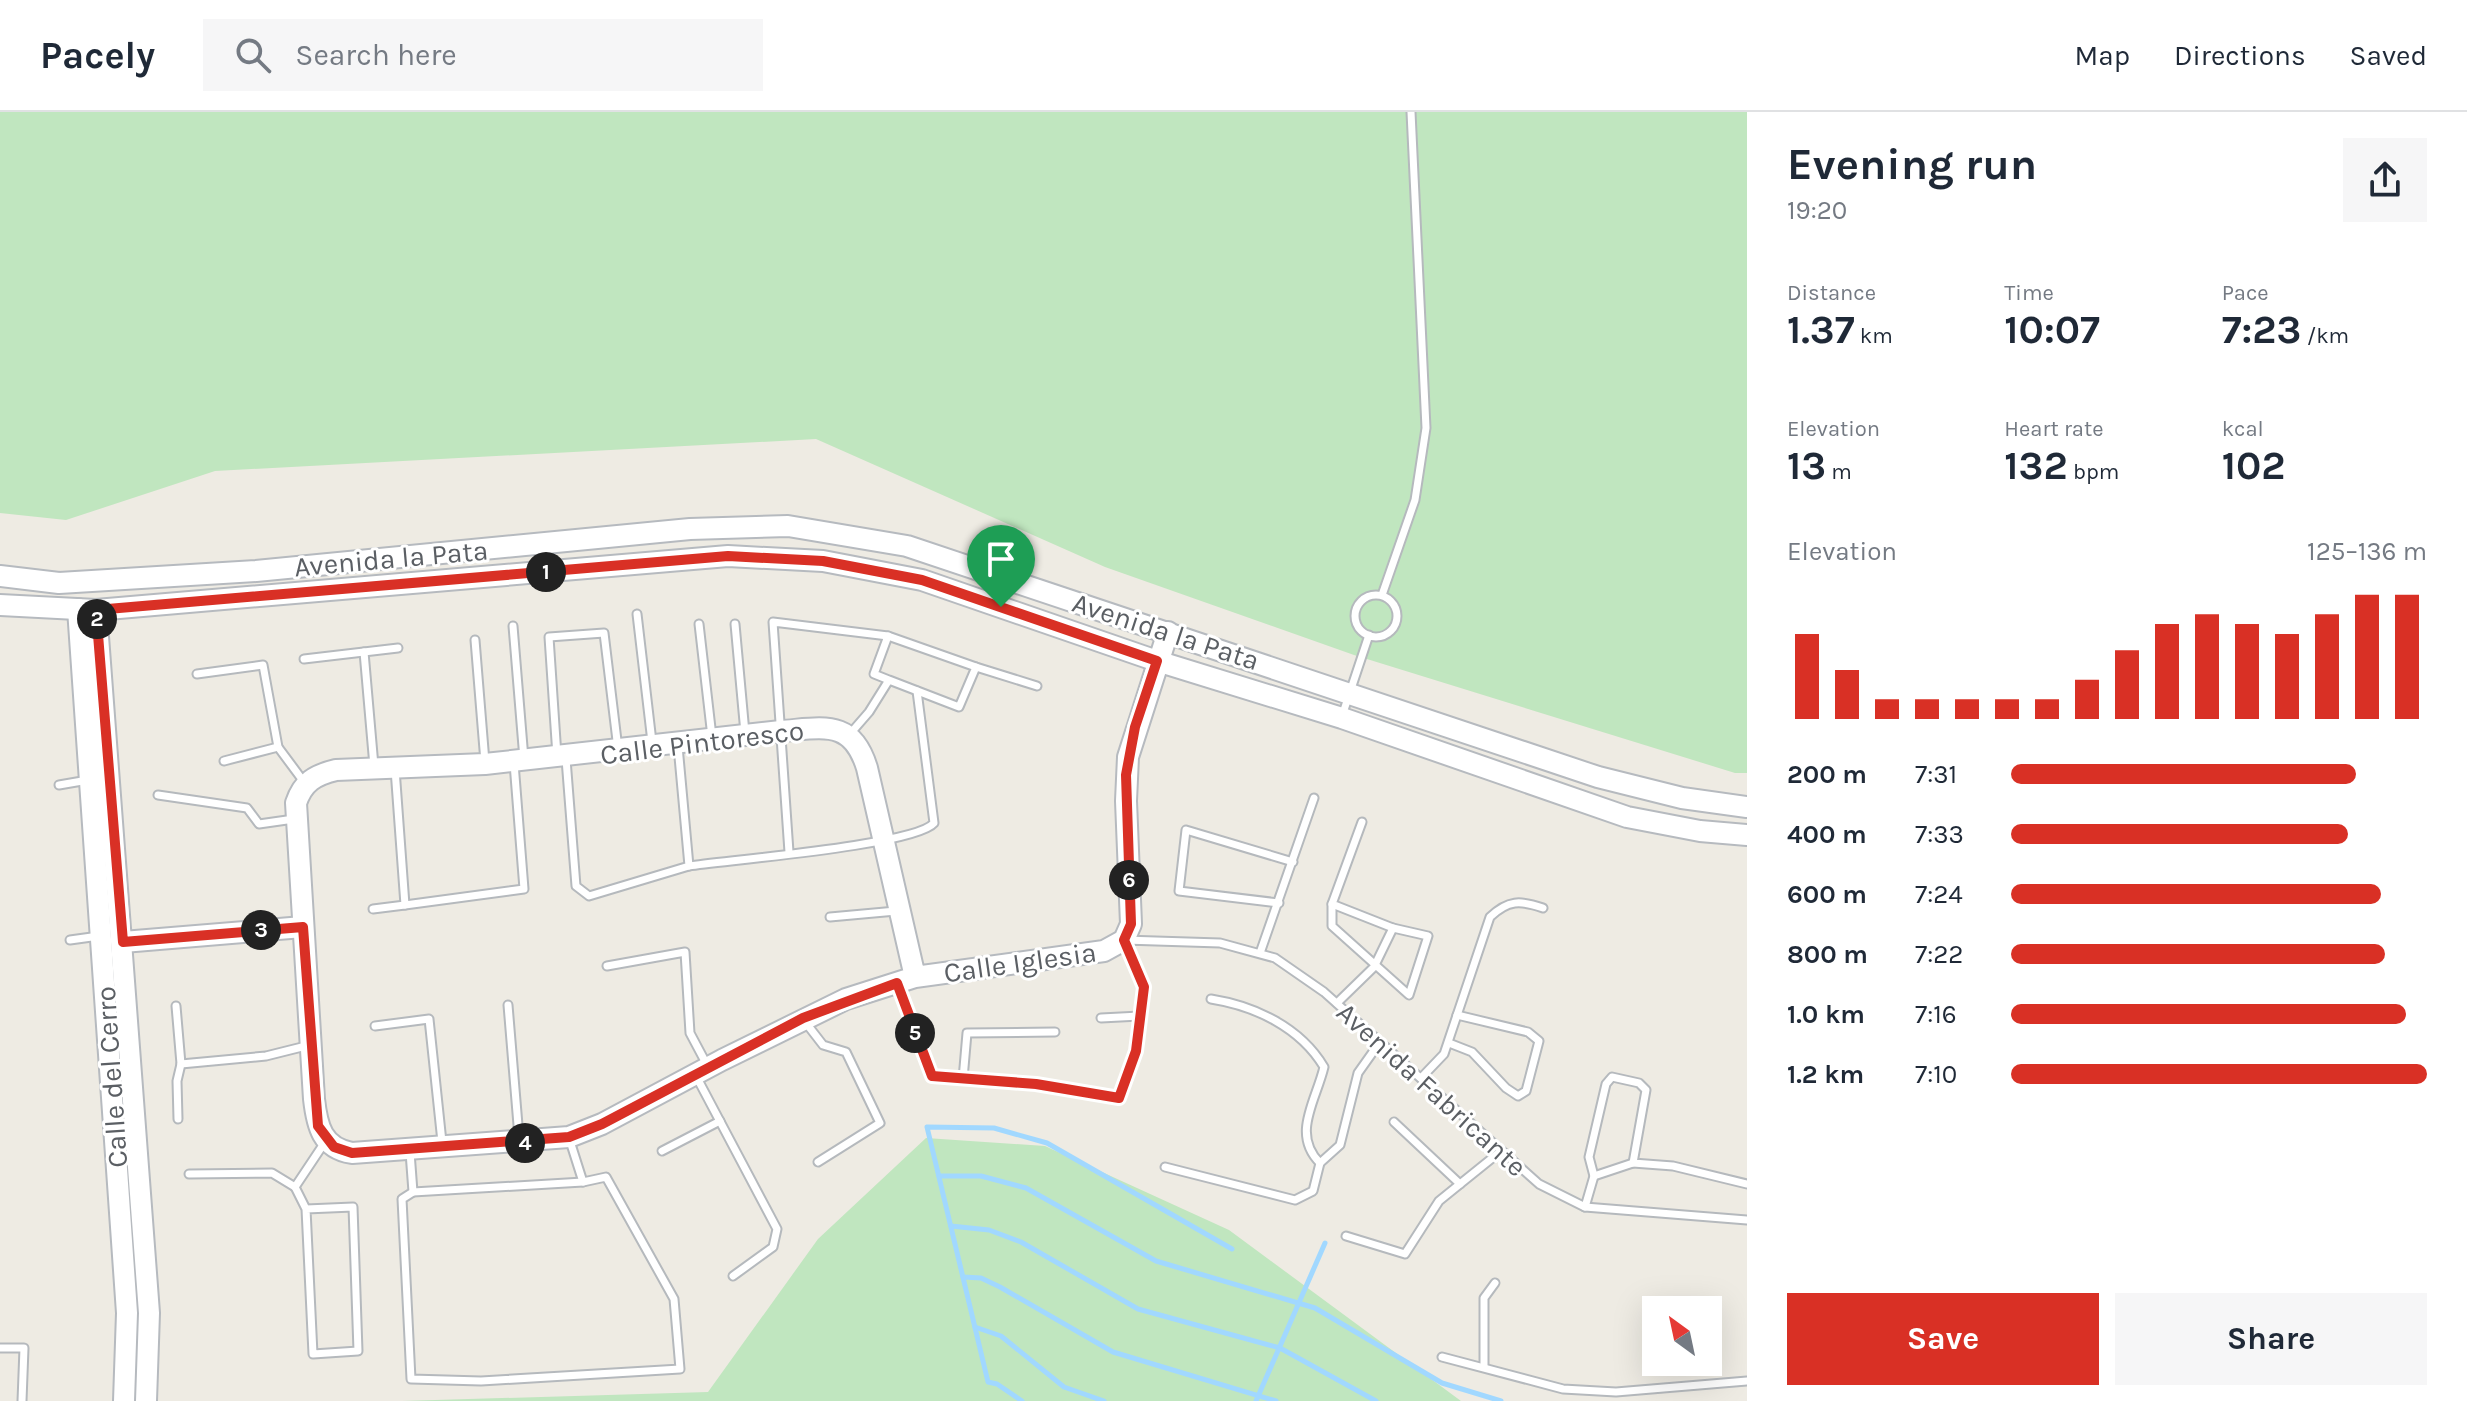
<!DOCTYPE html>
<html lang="en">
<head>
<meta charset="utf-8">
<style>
  :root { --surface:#fff; --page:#f6f6f7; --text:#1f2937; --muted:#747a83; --line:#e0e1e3; --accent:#d93025 }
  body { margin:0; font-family:Karla,sans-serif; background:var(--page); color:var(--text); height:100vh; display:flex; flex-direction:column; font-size:30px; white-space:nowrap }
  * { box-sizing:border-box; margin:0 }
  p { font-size:26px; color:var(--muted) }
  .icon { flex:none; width:44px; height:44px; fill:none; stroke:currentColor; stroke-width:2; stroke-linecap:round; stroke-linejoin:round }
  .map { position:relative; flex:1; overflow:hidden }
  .sheet { display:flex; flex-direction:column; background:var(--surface); width:720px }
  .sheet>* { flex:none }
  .needle { width:52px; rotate:327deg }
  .fabs { position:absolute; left:1642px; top:1184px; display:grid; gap:16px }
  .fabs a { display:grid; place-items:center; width:80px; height:80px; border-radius:0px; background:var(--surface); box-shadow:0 8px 32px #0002; font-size:40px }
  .pin { position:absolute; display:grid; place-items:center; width:68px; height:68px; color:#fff; margin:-82px -34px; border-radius:50% 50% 50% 0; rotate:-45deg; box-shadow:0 0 8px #0007 }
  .pin .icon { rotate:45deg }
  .km { position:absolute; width:40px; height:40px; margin:-20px; border-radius:50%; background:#222; color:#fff; font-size:22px; line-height:40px; text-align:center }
  .round { display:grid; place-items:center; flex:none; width:84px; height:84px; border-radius:0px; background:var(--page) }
  .overview { display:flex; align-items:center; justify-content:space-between; height:136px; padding:0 40px }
  h1 { font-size:44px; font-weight:700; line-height:60px }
  .metrics { display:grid; grid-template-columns:repeat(3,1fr); gap:12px; height:136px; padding:8px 40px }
  .metrics div { display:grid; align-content:center }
  .metrics b { font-size:40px; font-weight:700 }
  .metrics small { font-size:22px; font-weight:400 }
  .metrics p { font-size:22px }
  .chart { height:224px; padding:16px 40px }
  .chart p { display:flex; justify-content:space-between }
  .chart svg { width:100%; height:144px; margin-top:8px; stroke:var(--accent); stroke-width:6 }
  .action { display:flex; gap:16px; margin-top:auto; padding:16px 40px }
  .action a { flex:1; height:92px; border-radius:0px; background:var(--accent); color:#fff; font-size:32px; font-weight:700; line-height:92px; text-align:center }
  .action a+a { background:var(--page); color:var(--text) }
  ul { padding:0 40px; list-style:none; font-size:26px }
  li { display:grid; grid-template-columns:128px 96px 1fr; align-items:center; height:60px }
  li i { height:20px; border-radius:10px; background:var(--accent) }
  header { display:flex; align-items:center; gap:48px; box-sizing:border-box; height:112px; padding:0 40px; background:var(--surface); border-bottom:2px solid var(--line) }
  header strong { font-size:38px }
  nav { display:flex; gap:44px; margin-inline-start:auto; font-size:28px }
  .search { width:560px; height:72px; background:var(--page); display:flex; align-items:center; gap:20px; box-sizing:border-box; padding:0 28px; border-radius:0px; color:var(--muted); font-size:30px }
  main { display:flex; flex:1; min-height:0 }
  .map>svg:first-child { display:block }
  .green { fill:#c0e6bf }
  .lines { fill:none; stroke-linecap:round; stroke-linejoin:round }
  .stream { stroke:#a1d8ff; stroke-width:5 }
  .lane-casing { stroke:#b5b9bd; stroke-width:11 }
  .secondary-casing { stroke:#b6babf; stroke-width:24 }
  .lane { stroke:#fff; stroke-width:7 }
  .secondary { stroke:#fff; stroke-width:20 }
  .route-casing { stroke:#fff; stroke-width:16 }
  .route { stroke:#d93025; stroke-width:10 }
  .labels { text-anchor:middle; stroke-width:6; stroke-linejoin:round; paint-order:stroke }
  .street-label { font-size:28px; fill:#5b5f64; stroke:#fff }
</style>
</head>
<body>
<header>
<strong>Pacely</strong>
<div class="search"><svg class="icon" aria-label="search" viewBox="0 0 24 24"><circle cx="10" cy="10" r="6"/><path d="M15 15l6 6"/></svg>Search here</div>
<nav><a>Map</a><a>Directions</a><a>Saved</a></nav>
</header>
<main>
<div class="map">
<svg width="1747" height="1289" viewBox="0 0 1747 1289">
  <rect width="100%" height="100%" fill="#eeebe3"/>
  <g class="green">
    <path d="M0,0H1747V661H1735L1354,543L1105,455L816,327L215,359L66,408L0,401Z"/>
    <path d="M926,1026L1045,1034L1229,1118L1461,1289H402L708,1280L818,1127Z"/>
  </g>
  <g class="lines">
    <g class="stream">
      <path d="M939,1064H981L1026,1076L1156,1149L1315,1196L1442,1271L1501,1289"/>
      <path d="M951,1114L989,1118L1021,1130L1138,1197L1280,1236L1376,1289"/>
      <path d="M963,1165L981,1166L1000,1175L1113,1240L1276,1289"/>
      <path d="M975,1215L1001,1224L1064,1275L1104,1289"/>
      <path d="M1022,1289L997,1272L988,1270L927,1015L994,1016L1047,1031L1232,1137"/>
      <path d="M1256,1289L1325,1131"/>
    </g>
    <g class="lane-casing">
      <g id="lane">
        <path d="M1382,483L1415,388L1426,316L1411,0"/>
        <circle cx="1376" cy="504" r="21"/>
        <path d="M637,502L652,630"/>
        <path d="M699,512L712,625"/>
        <path d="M735,512L745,621"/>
        <path d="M513,514L524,647"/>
        <path d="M475,528L485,650"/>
        <path d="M364,540L374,654"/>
        <path d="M304,547L398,536"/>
        <path d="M976,555L1037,574"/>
        <path d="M197,562L263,553L278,635L304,670"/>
        <path d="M1342,604L1369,523"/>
        <path d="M849,623L869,600L889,568L874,562L888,524L976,555L959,595L889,568"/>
        <path d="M557,644L549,525L604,521L618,637"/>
        <path d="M566,647L576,774L589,784L689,754L678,634"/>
        <path d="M224,649L278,635"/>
        <path d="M395,657L405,793L524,777L514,651"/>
        <path d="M59,673L88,668"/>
        <path d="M158,683L247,696L259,712L294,707"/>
        <path d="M789,740L773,510L888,524"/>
        <path d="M689,754C729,748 916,733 934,711L917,579"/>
        <path d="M1279,791L1179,779L1186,718L1293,750"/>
        <path d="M1332,792V814L1409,883L1428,824L1393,816"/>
        <path d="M373,797L405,793"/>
        <path d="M830,805L896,799"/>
        <path d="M70,828L99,824"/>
        <path d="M1260,841L1314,686"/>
        <path d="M607,854L685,840L690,921L707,953"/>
        <path d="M898,874L932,964L1036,972L1119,986L1136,939L1144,875L1124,828L1220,831L1275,846L1324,880L1539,1072L1585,1095L1747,1108"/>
        <path d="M1211,887C1255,894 1300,915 1324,955C1316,989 1291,1022 1320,1051"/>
        <path d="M1337,891L1374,855L1393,816L1332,792L1362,710"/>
        <path d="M508,893L519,1025"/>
        <path d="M176,894L181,952L266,944L310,933"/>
        <path d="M1101,906L1140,904"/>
        <path d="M806,911L823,933L846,940L880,1011L818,1050"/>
        <path d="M375,914L429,907L442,1030"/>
        <path d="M1449,931L1472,940L1506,976L1518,984L1526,979L1539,929L1528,920L1457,903"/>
        <path d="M696,964L777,1117L773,1135L733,1164"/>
        <path d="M1421,966L1444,942L1490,805C1508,788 1520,788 1543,796"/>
        <path d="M963,967L967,921L1055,920"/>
        <path d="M178,1007L177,969L181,952"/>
        <path d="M1394,1010L1460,1072L1501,1039"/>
        <path d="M662,1039L720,1009"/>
        <path d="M410,1040L413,1080L402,1087L411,1267L481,1269L680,1257L674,1187L606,1065L583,1070L570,1029"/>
        <path d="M1165,1055L1295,1088L1313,1079L1320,1051L1340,1033L1358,961L1380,930"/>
        <path d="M189,1062L272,1061L295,1075"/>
        <path d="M1594,1064L1633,1051"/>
        <path d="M413,1080L583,1070"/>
        <path d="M1585,1095L1594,1064L1589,1045L1606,972L1612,965L1639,971L1646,978L1633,1051L1673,1054L1747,1072"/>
        <path d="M306,1097L353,1095L358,1239L313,1242L306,1097L295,1075L325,1030"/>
        <path d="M1346,1124L1405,1142L1439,1089L1460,1072"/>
        <path d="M0,1236H24L22,1289"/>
        <path d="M1442,1245L1563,1277L1616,1280L1747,1269"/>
        <path d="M1484,1255V1186L1495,1171"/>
      </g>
    </g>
    <g class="secondary-casing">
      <g id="secondary">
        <path d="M0,464L59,471L256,459L690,417L788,414L907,434L1598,665L1682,686L1747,695"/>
        <path d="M0,493L96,498L728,444L823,449L922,468L1157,549L1342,606L1627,705L1700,719L1747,723"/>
        <path d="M78,497L127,1201L124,1289"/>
        <path d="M96,498L149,1201L146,1289"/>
        <path d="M123,830L303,815"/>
        <path d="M915,865L867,656C852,607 824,616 781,619L485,652L336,658C315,663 303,670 296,691L314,987C317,1014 322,1036 352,1041L569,1025L602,1012L722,948L846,887L915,865L1104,839L1124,828L1131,812L1126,689L1128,645L1168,520"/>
      </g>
    </g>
    <use href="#lane" class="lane"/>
    <use href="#secondary" class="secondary"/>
  </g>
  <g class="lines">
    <g class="route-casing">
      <path id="route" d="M728,444L823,449L922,468L1157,549L1135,615L1126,663L1131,812L1124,828L1144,875L1136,939L1119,986L1036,972L932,964L897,871L803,906L602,1012L569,1025L352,1041L334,1035L318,1014L303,815L123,830L96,498Z"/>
    </g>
    <use href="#route" class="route"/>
  </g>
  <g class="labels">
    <g class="street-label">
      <text transform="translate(391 446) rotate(-5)" y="10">Avenida la Pata</text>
      <text transform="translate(1166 519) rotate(18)" y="10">Avenida la Pata</text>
      <text transform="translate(702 630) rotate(-7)" y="10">Calle Pintoresco</text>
      <text transform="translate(1020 850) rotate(-8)" y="10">Calle Iglesia</text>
      <text transform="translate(111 965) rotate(-94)" y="10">Calle del Cerro</text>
      <text transform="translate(1432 977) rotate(42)" y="10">Avenida Fabricante</text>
    </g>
  </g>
</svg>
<div class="fabs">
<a><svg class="needle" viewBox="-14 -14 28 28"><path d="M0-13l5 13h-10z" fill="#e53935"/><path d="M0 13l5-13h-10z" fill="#747a83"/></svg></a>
</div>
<div class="pin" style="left:1001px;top:495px;background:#1e9e55"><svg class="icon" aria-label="arrive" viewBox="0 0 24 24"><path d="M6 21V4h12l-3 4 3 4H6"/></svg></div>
<b class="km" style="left:546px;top:460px">1</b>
<b class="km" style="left:97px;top:507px">2</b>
<b class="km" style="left:261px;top:818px">3</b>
<b class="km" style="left:525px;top:1031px">4</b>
<b class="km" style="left:915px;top:921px">5</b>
<b class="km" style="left:1129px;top:768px">6</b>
</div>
<section class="sheet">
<div class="overview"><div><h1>Evening run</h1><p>19:20</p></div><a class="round"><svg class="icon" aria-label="share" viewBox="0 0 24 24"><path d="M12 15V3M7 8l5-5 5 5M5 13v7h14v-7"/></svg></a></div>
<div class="metrics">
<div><p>Distance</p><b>1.37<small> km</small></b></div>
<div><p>Time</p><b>10:07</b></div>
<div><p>Pace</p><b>7:23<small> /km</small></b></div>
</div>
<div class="metrics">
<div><p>Elevation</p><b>13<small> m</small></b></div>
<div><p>Heart rate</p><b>132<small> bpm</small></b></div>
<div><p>kcal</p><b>102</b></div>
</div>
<div class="chart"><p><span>Elevation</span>125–136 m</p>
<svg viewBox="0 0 160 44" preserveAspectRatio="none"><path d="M5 44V18M15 44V29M25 44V38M35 44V38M45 44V38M55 44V38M65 44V38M75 44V32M85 44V23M95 44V15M105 44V12M115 44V15M125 44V18M135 44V12M145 44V6M155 44V6"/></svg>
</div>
<ul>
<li><b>200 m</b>7:31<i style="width:83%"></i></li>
<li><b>400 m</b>7:33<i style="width:81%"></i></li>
<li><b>600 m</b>7:24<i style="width:89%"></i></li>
<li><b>800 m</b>7:22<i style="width:90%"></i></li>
<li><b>1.0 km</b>7:16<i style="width:95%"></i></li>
<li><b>1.2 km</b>7:10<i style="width:100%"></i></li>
</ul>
<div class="action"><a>Save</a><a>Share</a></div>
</section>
</main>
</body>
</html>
